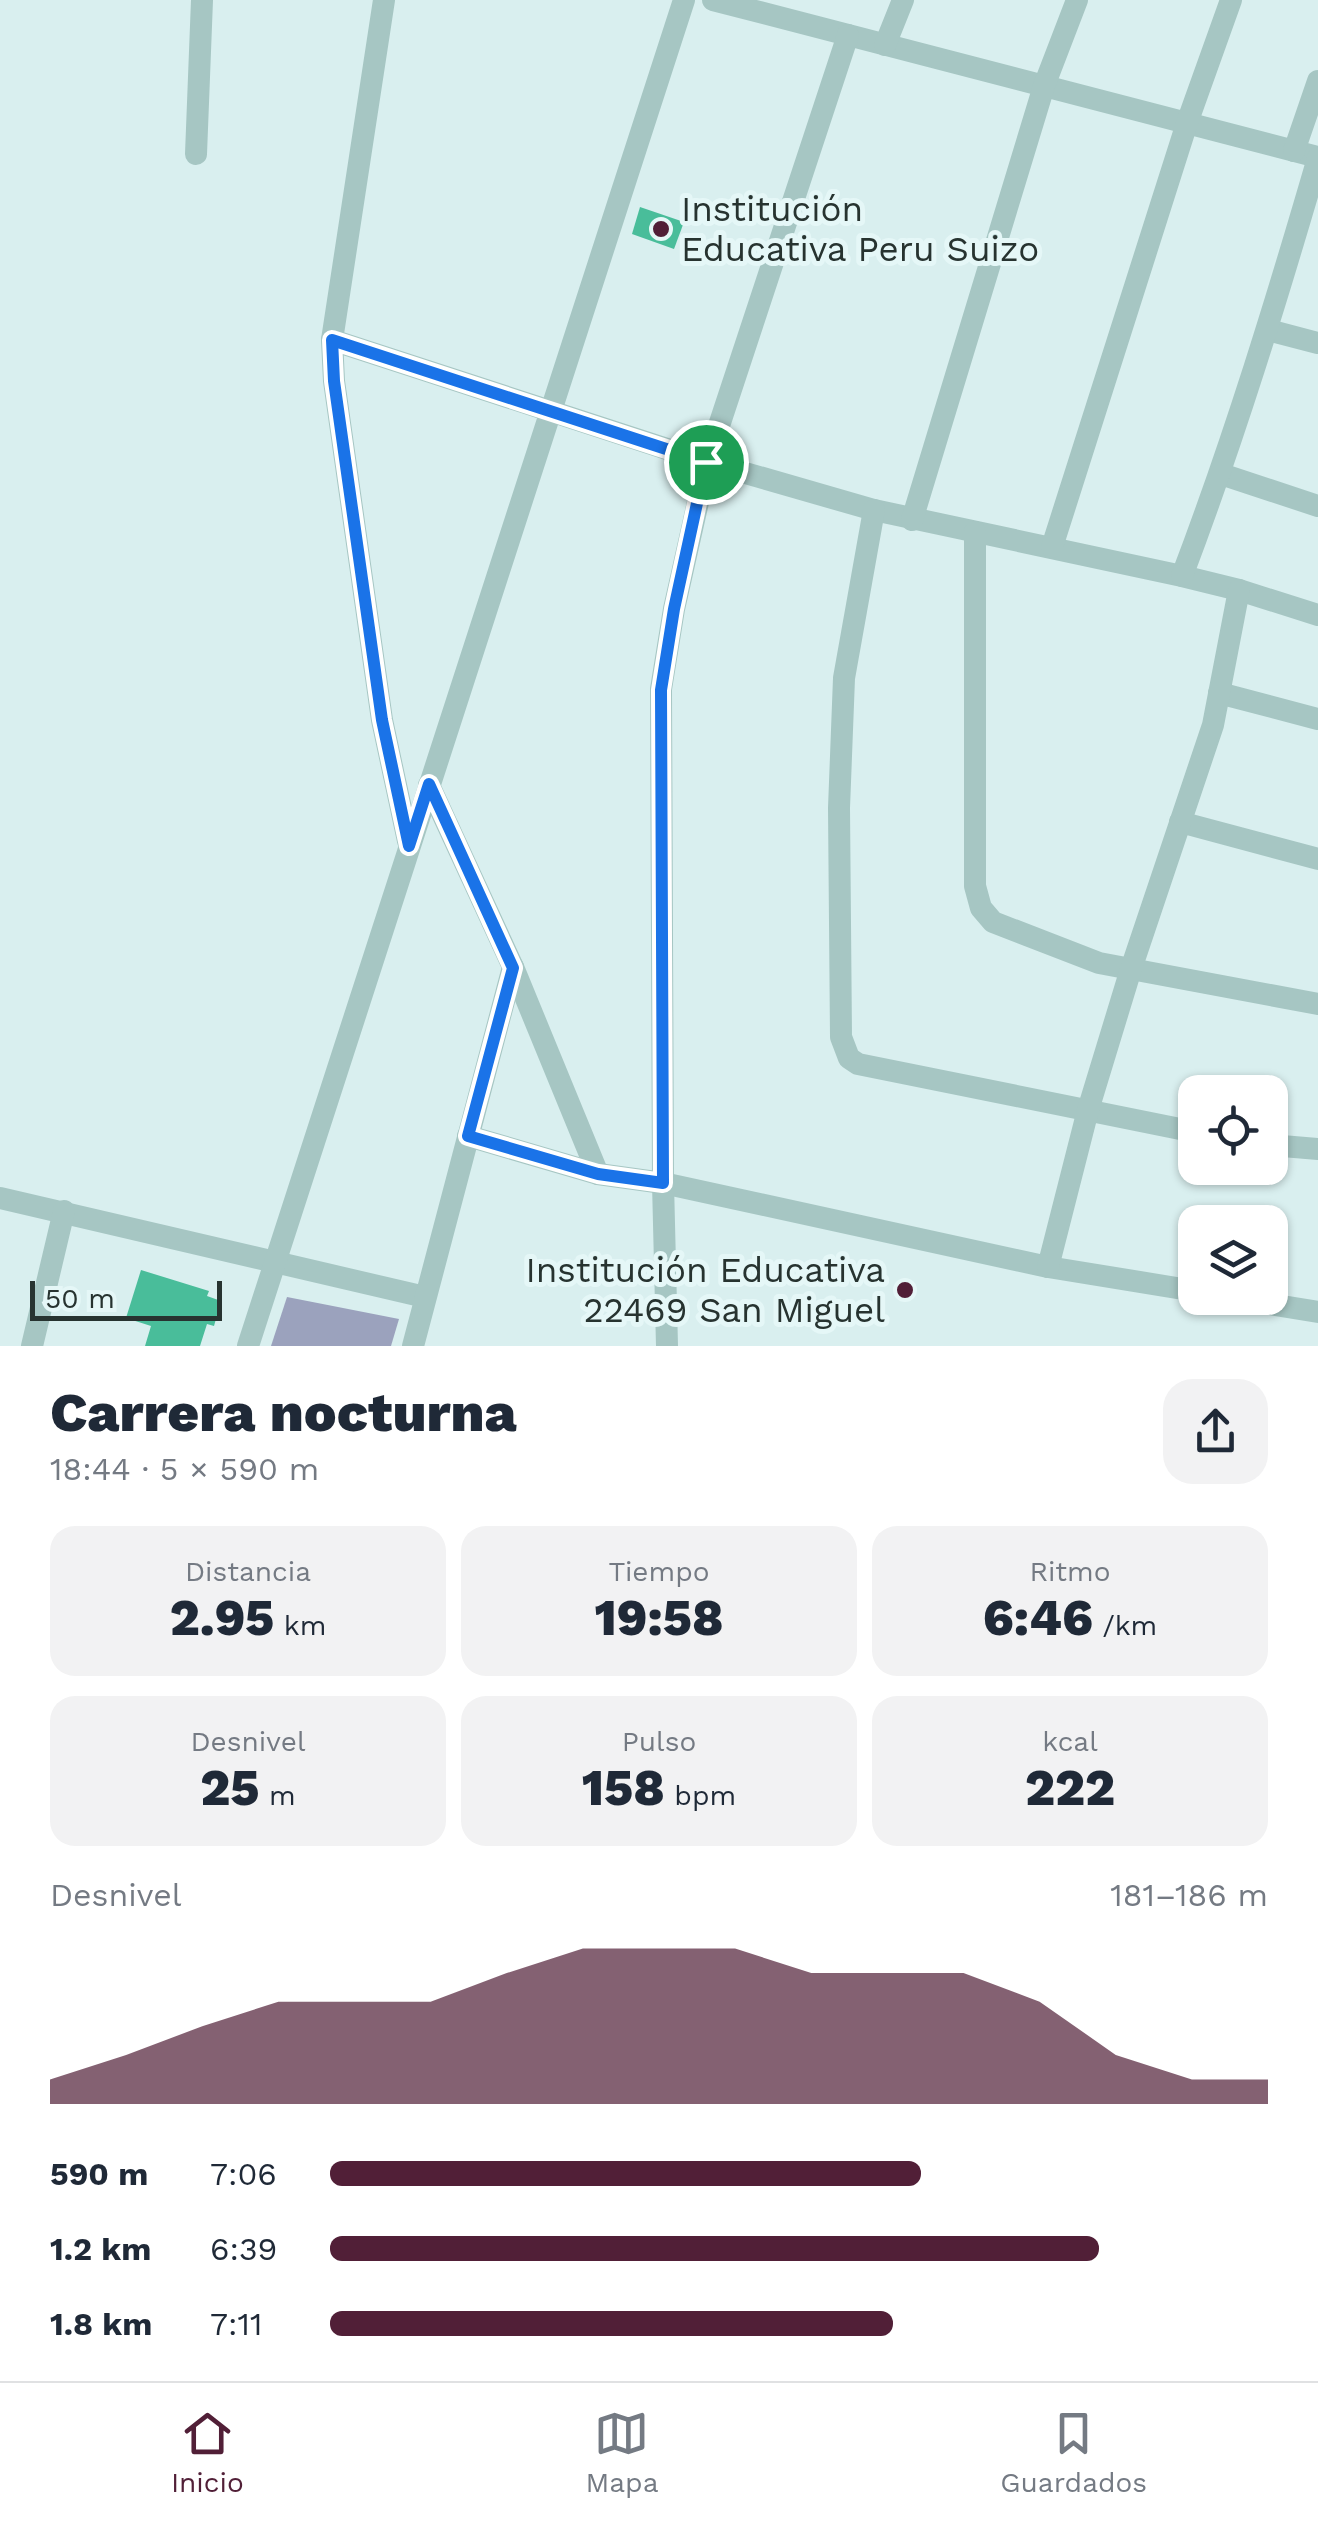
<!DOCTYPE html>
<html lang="es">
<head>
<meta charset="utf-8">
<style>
  :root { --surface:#fff; --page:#f2f2f3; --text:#1f2937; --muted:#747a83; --line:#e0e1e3; --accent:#511f37 }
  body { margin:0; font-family:"Work Sans",sans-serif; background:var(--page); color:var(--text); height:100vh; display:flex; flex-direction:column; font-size:38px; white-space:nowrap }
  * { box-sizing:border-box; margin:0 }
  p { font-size:32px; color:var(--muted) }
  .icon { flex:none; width:55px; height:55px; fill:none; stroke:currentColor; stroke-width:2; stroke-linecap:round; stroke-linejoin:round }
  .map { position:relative; height:1346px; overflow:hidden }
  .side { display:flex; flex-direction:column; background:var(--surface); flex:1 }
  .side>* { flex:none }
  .controls { position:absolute; left:1178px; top:1075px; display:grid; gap:20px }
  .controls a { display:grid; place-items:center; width:110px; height:110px; border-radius:20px; background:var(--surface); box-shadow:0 2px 8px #0004; font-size:50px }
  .scale { position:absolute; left:30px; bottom:25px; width:192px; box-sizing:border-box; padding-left:10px; border:5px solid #273330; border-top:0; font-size:28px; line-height:35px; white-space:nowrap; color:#273330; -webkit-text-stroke:8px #e5f7f7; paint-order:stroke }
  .pin { position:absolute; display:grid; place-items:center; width:85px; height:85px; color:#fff; margin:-42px; border:5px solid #fff; border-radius:50%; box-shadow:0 2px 10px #0007 }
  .round { display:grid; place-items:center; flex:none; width:105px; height:105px; border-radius:30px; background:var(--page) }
  .headline { display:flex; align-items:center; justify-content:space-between; height:170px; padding:0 50px }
  h1 { font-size:55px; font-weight:800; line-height:75px }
  .figures { display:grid; grid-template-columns:repeat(3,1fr); gap:15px; height:170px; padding:10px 50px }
  .figures div { display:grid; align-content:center; border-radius:25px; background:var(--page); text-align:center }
  .figures b { font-size:50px; font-weight:800 }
  .figures small { font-size:28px; font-weight:400 }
  .figures p { font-size:28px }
  .chart { height:280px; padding:20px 50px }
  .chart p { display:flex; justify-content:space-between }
  .chart svg { width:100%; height:180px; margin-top:10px; fill:var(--accent); opacity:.7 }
  ul { padding:0 50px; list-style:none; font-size:32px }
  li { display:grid; grid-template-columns:160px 120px 1fr; align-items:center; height:75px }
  li i { height:25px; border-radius:12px; background:var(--accent) }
  .tabs { display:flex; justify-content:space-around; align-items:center; height:140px; border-top:2px solid var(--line); background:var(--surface); font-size:28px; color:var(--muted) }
  .tabs a { display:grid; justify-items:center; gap:5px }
  .tabs .selected { color:var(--accent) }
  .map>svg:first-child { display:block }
  .green { fill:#9ba2bd }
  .building { fill:#49bd9a }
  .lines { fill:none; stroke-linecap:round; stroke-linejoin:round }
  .minor { stroke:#a6c6c3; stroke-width:22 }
  .route-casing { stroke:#fff; stroke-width:20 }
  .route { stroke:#1a73e8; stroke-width:12 }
  .poi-dot { fill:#511f37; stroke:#e5f7f7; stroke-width:4 }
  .labels { text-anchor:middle; stroke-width:10; stroke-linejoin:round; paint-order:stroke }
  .poi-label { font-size:35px; fill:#273330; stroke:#e5f7f7; text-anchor:start }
</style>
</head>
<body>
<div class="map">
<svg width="1318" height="1346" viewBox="0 0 1318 1346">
  <rect width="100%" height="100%" fill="#d9efef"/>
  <path class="green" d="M287,1297L399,1319L391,1346H271Z"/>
  <g class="building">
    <path d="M640,207L684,222L674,249L632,234Z"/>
    <path d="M141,1270L209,1291L207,1296L221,1301L214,1326L207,1324L200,1346H145L151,1326L126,1318Z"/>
  </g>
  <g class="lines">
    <g class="minor">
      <path d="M384,0L332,340L334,381L382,720L408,841"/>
      <path d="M713,0L1318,157"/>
      <path d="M885,45L903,0"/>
      <path d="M1294,151L1318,81"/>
      <path d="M196,154L202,0"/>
      <path d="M1268,330L1318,343"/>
      <path d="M332,340L707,462L874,510L1182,576L1239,590L1318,615"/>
      <path d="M1221,474L1318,506"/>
      <path d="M874,510L844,678L839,808L841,1037L849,1058L858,1064L1195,1132"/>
      <path d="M912,520L1044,86L1077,0"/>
      <path d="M975,532V886L981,908L993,922L1099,963L1318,1004"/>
      <path d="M1052,547L1187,123L1231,0"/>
      <path d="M1182,576C1234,439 1277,299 1318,158"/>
      <path d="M1219,693L1318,719"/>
      <path d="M429,785L513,967L598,1174"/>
      <path d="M1180,822L1318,859"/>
      <path d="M468,1136L598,1174L663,1183L1048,1267L1195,1291"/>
      <path d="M1270,1145L1318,1149"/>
      <path d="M0,1198L425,1297"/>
      <path d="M1048,1267L1088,1110L1131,969L1213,725L1239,590"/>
      <path d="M1233,1298L1318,1312"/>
      <path d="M32,1346L64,1211"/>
      <path d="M248,1346L684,0"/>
      <path d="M413,1346L513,967"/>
      <path d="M667,1346L663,1183L661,689L674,609L707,462L848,35"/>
    </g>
  </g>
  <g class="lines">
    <g class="route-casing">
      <path id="route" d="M332,340L706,462L674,609L661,690L663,1183L598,1174L468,1136L513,968L429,784L409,846L382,720L334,381Z"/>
    </g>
    <use href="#route" class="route"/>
  </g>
  <g class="poi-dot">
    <circle cx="661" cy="229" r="10"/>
    <circle cx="905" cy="1290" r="10"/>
  </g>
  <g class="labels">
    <g class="poi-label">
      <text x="681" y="221">Institución<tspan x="681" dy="40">Educativa Peru Suizo</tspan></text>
      <text x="885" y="1282" text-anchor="end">Institución Educativa<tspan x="885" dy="40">22469 San Miguel</tspan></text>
    </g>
  </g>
</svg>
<div class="controls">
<a><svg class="icon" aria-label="locate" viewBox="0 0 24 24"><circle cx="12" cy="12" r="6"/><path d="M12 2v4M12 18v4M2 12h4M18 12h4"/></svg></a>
<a><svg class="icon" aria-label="layers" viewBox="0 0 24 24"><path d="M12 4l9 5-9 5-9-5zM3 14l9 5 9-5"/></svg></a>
</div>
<div class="scale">50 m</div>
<div class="pin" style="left:706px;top:462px;background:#1e9e55"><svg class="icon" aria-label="arrive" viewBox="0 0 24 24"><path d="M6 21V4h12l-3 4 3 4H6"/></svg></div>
</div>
<section class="side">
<div class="headline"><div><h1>Carrera nocturna</h1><p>18:44 · 5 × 590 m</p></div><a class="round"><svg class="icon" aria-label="share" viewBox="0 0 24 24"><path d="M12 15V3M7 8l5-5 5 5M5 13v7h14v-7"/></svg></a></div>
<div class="figures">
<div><p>Distancia</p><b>2.95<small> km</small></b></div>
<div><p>Tiempo</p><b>19:58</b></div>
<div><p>Ritmo</p><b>6:46<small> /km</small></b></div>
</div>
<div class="figures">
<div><p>Desnivel</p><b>25<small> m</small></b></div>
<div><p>Pulso</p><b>158<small> bpm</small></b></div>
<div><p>kcal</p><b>222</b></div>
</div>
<div class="chart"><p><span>Desnivel</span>181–186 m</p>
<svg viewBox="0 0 160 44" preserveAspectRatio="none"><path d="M0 44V38L10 32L20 25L30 19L40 19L50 19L60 12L70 6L80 6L90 6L100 12L110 12L120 12L130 19L140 32L150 38L160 38V44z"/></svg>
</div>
<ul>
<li><b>590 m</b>7:06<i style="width:63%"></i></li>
<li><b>1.2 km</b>6:39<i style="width:82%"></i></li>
<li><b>1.8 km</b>7:11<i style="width:60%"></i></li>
</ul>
</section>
<nav class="tabs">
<a class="selected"><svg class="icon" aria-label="home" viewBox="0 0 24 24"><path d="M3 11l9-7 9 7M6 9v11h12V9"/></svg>Inicio</a>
<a><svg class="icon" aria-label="map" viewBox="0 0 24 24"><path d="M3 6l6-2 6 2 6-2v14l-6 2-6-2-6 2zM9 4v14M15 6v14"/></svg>Mapa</a>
<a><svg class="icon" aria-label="saved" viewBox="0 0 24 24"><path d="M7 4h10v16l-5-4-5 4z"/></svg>Guardados</a>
</nav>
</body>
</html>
